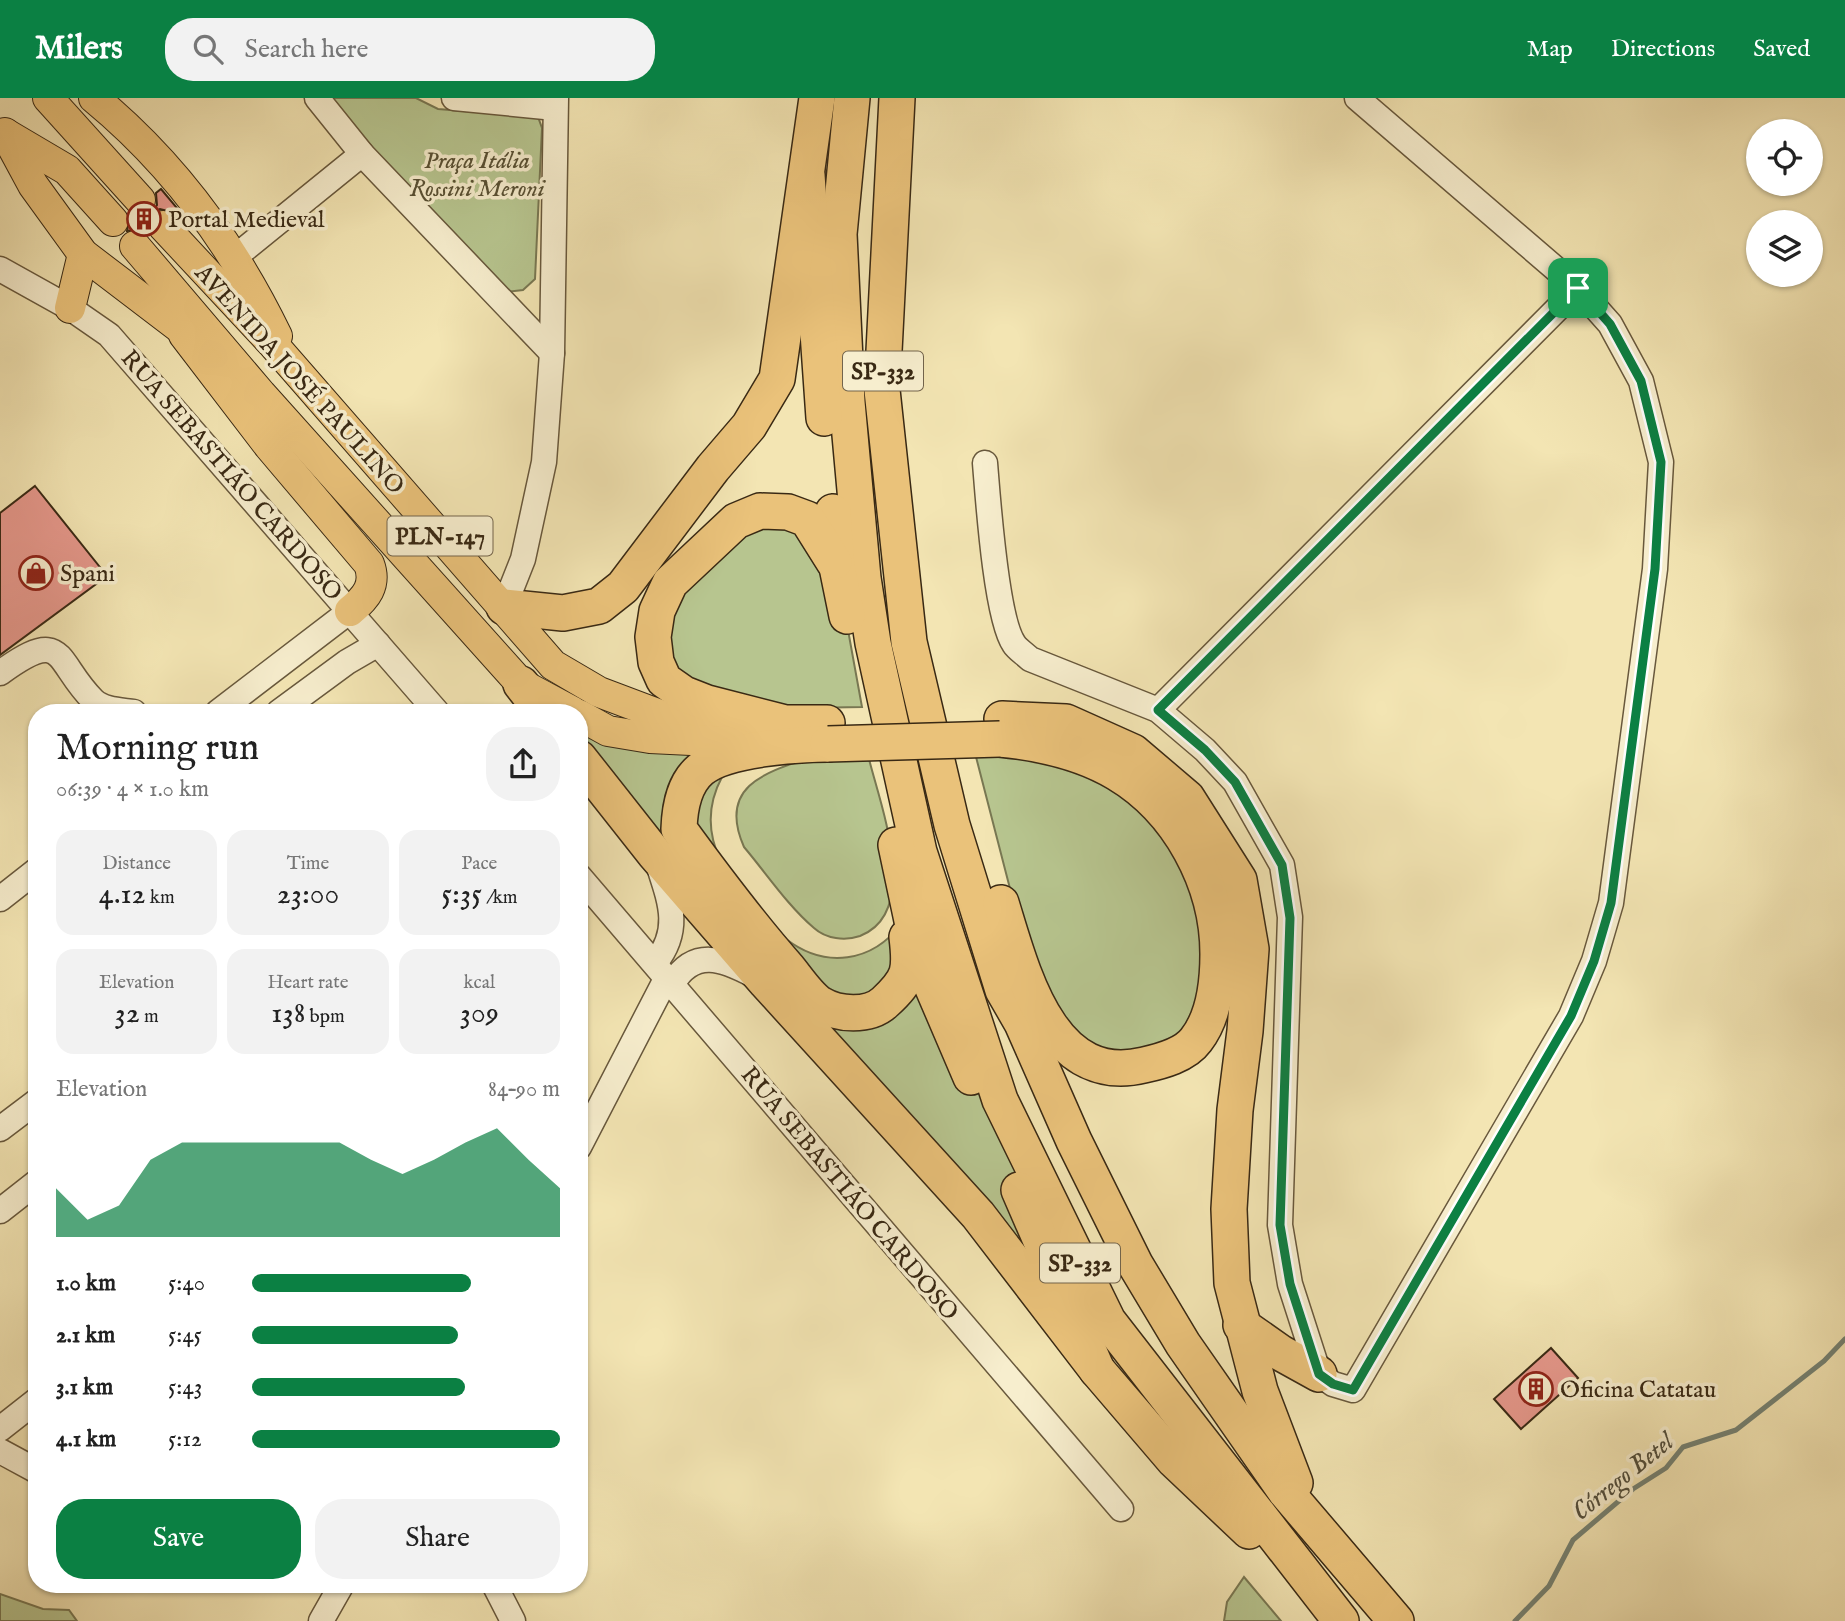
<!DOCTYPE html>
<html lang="en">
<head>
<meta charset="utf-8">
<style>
  :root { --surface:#fff; --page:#f2f2f2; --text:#222; --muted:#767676; --accent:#0b8043 }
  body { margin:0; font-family:"IM FELL English",serif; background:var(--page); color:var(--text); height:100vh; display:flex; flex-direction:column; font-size:26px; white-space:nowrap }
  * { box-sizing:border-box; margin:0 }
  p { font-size:23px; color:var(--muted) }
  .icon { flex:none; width:38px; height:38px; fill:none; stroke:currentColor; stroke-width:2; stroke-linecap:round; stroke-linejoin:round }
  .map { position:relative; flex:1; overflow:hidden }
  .panel { position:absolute; left:28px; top:606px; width:560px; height:889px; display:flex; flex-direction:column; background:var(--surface); border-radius:28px; box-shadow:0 2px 5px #0004 }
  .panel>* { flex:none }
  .controls { position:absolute; left:1746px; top:21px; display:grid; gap:14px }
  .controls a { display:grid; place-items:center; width:77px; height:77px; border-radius:50%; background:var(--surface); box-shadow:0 2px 5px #0004; font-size:35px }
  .pin { position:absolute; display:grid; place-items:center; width:60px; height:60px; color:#fff; margin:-30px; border-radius:14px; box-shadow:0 4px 10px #0006 }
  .round { display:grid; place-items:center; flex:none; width:74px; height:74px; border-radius:28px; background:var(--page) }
  .overview { display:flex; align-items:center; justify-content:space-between; height:119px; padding:0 28px }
  h1 { font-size:38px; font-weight:600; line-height:52px }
  .figures { display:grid; grid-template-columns:repeat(3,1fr); gap:10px; height:119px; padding:7px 28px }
  .figures div { display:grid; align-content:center; border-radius:18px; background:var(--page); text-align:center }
  .figures b { font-size:30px; font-weight:600 }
  .figures small { font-size:19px; font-weight:400 }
  .figures p { font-size:19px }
  .chart { height:196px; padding:14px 28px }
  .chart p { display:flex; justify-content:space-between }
  .chart svg { width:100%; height:126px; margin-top:7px; fill:var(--accent); opacity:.7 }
  .action { display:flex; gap:14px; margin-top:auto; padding:14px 28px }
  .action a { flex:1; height:80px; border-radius:28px; background:var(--accent); color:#fff; font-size:28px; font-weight:600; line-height:80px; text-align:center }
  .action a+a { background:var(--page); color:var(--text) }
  ul { padding:0 28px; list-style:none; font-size:23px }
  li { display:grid; grid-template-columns:112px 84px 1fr; align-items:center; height:52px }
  li i { height:18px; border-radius:9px; background:var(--accent) }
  header { display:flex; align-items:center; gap:42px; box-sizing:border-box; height:98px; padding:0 35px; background:var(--accent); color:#fff }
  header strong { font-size:33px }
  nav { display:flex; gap:38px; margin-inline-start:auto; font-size:24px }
  .search { width:490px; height:63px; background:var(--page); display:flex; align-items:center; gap:18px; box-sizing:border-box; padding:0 24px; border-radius:28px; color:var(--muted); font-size:26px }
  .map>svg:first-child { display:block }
  .green { fill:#b7c58f; stroke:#787752; stroke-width:2 }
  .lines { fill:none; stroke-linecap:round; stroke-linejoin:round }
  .stream { stroke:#758273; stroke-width:5 }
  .building { fill:#e6988c; stroke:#392914; stroke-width:2 }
  .minor-casing { stroke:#68583c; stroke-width:27 }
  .major-casing { stroke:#392914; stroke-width:32 }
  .highway-casing { stroke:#392914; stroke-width:38 }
  .minor { stroke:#f7eece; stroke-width:24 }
  .major { stroke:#eac27a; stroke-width:30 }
  .highway { stroke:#eac27a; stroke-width:35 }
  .highway-bridge-casing { stroke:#392914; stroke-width:38; stroke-linecap:butt }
  .highway-bridge { stroke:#eac27a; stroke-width:35 }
  .route-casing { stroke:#fff; stroke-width:14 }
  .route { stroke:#0b8043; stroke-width:9 }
  .labels { text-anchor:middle; stroke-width:7; stroke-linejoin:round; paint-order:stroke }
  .shield { fill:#f7eece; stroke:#72644c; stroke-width:2 }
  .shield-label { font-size:23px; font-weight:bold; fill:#392914 }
  .park-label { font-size:24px; font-style:italic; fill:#585033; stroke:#f7eece }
  .poi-label { font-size:24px; fill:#392914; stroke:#f7eece; text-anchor:start }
  .street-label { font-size:24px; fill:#392914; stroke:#f7eece }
  .water-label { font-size:26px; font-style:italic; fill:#524e3c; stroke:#f7eece }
</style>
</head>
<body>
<header>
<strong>Milers</strong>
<div class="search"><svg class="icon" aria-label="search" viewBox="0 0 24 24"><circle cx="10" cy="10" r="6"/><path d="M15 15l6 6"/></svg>Search here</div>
<nav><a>Map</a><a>Directions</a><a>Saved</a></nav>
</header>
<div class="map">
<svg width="1845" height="1523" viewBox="0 0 1845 1523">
  <rect width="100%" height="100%" fill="#f3e5b3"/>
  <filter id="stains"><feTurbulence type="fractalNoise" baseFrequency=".00286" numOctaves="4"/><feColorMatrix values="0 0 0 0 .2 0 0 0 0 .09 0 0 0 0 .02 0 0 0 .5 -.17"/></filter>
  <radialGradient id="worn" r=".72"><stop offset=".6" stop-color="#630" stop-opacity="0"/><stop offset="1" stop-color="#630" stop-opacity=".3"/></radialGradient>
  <g class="green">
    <path d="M324,0H416L438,11L538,19L542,30L535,181L523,192L506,194Z"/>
    <path d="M755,428L792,429L838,477L862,609L803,610L705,594L695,589L671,564L668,510Z"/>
    <path d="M579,626L680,649L722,679C707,707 707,735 721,764L786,841C825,871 872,865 902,825L1104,1242L579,644Z"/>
    <path d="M1019,653L1126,692L1196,784L1208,884L1179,939L1127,959L1065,937L1015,810L975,655Z"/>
    <path d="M812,659L869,661C880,706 922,814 860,838C845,843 826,841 814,830C788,808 766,775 744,749C717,688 766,674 812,659Z"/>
    <path d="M1244,1479L1281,1523H1224L1227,1504Z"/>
    <path d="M0,1496L43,1511L69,1512L77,1523H0Z"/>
  </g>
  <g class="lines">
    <path class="stream" d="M1515,1523L1549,1488L1573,1442L1633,1391L1666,1370L1683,1349L1736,1332L1824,1263L1845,1241"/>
  </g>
  <g class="building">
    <path d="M161,91L177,110L172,114L160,111L152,115L157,107L156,95Z"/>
    <path d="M151,116L146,124V135L140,131L127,133L130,116L143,119Z"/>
    <path d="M35,388L107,478L0,557V415Z"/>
    <path d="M1551,1250L1578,1280L1521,1331L1494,1301Z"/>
  </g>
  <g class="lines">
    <g class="minor-casing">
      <g id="minor">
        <path d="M317,0L362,56L552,255"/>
        <path d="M454,0L555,10"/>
        <path d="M235,159L362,56"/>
        <path d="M0,171L70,210L109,237L437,614"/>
        <path d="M985,365C988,401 996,520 1014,546C1017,551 1025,556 1030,561L1158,612L1205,652L1235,684L1282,767L1290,819L1280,1127L1290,1186L1319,1276L1333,1286L1353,1292L1571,918L1594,863L1611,805L1655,471L1661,364L1641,283L1610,226L1578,190L1357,0"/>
        <path d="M504,509L523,461L544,364L552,255L556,0"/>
        <path d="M0,575C66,527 54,563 93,602C103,612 120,612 134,614"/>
        <path d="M1158,612L1578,190"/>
        <path d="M218,614L350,513"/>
        <path d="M279,614L347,564L378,546"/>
        <path d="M579,778L1121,1411"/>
        <path d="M0,801L37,772"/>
        <path d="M655,865C682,832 670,803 658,766"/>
        <path d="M673,885C694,850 723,861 753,877"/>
        <path d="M0,1031L37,1003"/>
        <path d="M579,1049L667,879"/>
        <path d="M0,1113L37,1084"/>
        <path d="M0,1331L37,1302"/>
        <path d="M0,1353L37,1373"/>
        <path d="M494,1486L513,1523"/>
        <path d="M321,1523L342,1486"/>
      </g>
    </g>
    <g class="major-casing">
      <g id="major">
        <path d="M48,0L140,102"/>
        <path d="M94,0C174,66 232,145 277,238"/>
        <path d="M5,35L33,87L83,156L205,249"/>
        <path d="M6,36L67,72L113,123"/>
        <path d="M163,128L272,245L553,567L599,594L668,620L743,624"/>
        <path d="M135,148L261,296L521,586L573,614"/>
        <path d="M70,210L83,156"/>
        <path d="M184,237L269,348L369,466C377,487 366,500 350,513"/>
        <path d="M579,617L608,633L650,640L753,645"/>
      </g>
    </g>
    <g class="highway-casing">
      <g id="highway">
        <path d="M852,0L839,136L847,304L863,480L873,545L919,754L1000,1002L1108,1223L1341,1523"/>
        <path d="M897,0L882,292L909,544L952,727L1003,892L1022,925L1074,1043L1135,1166L1183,1246L1286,1394L1396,1523"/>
        <path d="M807,77L824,320"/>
        <path d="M833,414L837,469L847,518"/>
        <path d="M504,509L563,515L599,508L623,489L713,370L749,328L777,281L817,0"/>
        <path d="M521,586L543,614"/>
        <path d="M1002,621L1066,624L1133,654L1187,700L1239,782L1251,851L1245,933L1235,1012L1229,1111L1232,1185L1260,1293L1295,1385"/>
        <path d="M827,625H785L707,605L684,596L664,582L656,564L653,539L657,513L670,485L736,423L760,413L788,414L807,421L834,464"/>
        <path d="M1000,641C1040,645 1082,654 1117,675C1179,712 1218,785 1218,856C1218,884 1214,919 1196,942C1185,957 1162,963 1144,967C1050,990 1022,873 1001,805"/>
        <path d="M828,646C805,646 784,648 762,651C707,659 681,671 679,731C714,779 749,826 788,870C797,881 808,898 820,906C838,917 869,919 885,904C910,881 911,872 907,839"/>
        <path d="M579,660L654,755L766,884L978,1117L1097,1272L1174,1362L1249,1433"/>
        <path d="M896,747L920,860L971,979"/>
        <path d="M1019,1092L1097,1272"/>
        <path d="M1241,1227L1281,1255L1319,1276"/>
      </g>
    </g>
    <use href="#minor" class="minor"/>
    <use href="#major" class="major"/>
    <use href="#highway" class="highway"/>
    <g class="highway-bridge-casing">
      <path id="highway-bridge" d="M828,646L1000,641"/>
    </g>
    <use href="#highway-bridge" class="highway-bridge"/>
  </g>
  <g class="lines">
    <g class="route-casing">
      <path id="route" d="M1578,190L1610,226L1641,283L1661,364L1655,471L1611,805L1594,863L1571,918L1353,1292L1333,1286L1319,1276L1290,1186L1280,1127L1290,820L1282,767L1235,684L1205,652L1158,612Z"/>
    </g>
    <use href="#route" class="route"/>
  </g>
  <defs>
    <g id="building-ring" transform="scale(1.75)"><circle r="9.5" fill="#f7eece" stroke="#8f2418" stroke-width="1.5"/><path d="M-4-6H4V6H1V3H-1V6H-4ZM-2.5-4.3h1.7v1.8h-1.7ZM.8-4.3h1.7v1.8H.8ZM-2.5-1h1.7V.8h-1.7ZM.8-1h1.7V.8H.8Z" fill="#8f2418"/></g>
    <g id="shop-ring" transform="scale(1.75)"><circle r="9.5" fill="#f7eece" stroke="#8f2418" stroke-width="1.5"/><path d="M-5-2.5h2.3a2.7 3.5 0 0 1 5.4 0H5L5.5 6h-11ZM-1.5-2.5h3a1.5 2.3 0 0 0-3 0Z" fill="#8f2418"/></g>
  </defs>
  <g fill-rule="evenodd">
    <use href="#building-ring" x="144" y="121"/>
    <use href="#shop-ring" x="36" y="475"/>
    <use href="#building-ring" x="1536" y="1291"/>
  </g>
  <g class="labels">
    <g class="shield">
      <rect x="843" y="253.5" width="80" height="39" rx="5"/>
      <rect x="387.5" y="418.5" width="105" height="39" rx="5"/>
      <rect x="1040" y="1145.5" width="80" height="39" rx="5"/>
    </g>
    <g class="shield-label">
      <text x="883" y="281">SP-332</text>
      <text x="440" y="446">PLN-147</text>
      <text x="1080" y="1173">SP-332</text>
    </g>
    <g class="park-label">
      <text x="477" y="70">Praça Itália<tspan x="477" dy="28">Rossini Meroni</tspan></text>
    </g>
    <g class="poi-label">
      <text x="168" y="129">Portal Medieval</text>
      <text x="60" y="483">Spani</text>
      <text x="1560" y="1299">Oficina Catatau</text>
    </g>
    <g class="street-label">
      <text transform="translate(300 281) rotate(48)" y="8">AVENIDA JOSÉ PAULINO</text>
      <text transform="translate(232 377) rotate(49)" y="8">RUA SEBASTIÃO CARDOSO</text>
      <text transform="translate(850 1095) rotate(50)" y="8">RUA SEBASTIÃO CARDOSO</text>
    </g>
    <g class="water-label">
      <text transform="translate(1622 1378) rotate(-39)" y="9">Córrego Betel</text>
    </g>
  </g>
  <rect width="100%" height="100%" filter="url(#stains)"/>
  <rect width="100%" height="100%" fill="url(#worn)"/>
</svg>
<div class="controls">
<a><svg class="icon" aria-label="locate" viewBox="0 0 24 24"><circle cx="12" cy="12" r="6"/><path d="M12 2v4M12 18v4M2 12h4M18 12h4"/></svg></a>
<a><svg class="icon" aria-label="layers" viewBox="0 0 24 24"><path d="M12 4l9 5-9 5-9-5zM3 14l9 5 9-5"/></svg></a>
</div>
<div class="pin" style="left:1578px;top:190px;background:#1e9e55"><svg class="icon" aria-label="arrive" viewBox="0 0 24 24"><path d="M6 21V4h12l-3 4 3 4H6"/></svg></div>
<section class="panel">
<div class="overview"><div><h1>Morning run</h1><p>06:39 · 4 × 1.0 km</p></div><a class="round"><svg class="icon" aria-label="share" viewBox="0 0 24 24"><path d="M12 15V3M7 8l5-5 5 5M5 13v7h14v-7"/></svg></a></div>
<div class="figures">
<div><p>Distance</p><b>4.12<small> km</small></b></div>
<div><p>Time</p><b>23:00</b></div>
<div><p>Pace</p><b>5:35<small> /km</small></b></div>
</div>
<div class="figures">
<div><p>Elevation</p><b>32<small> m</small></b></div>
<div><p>Heart rate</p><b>138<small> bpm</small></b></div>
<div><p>kcal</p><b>309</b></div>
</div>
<div class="chart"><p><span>Elevation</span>84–90 m</p>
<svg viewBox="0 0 160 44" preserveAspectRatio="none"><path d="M0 44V27L10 38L20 33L30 17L40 11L50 11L60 11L70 11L80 11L90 11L100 17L110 22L120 17L130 11L140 6L150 17L160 27V44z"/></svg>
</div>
<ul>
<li><b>1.0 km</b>5:40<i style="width:71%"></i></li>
<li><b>2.1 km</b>5:45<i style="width:67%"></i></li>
<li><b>3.1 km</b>5:43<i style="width:69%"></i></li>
<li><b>4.1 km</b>5:12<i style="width:100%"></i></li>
</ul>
<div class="action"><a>Save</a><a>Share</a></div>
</section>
</div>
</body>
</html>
